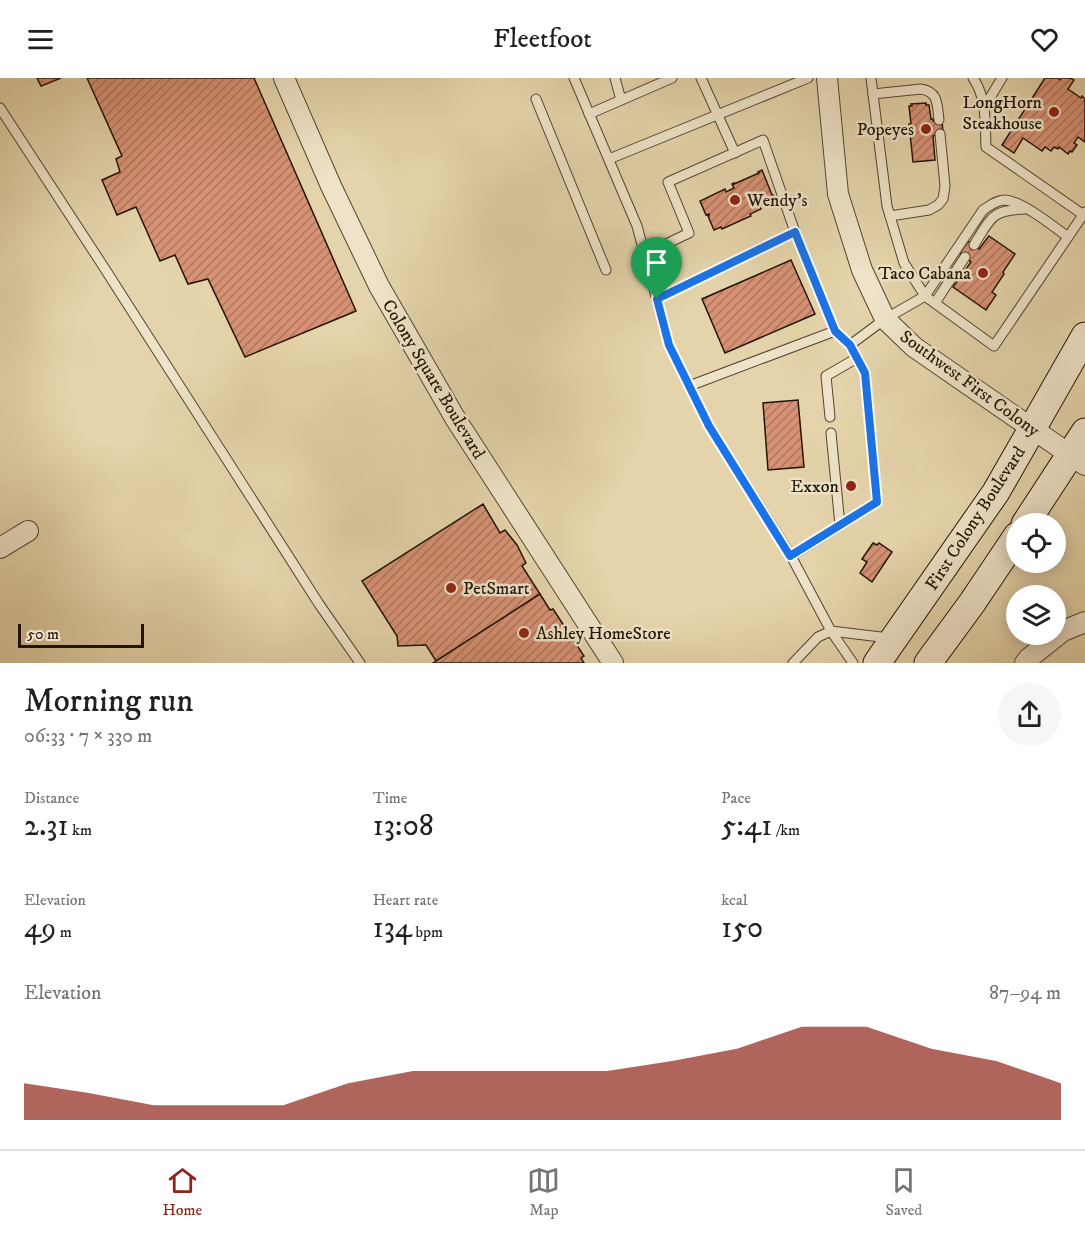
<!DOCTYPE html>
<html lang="en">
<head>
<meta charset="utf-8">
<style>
  :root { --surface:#fff; --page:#f6f6f6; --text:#202124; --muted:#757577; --line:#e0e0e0; --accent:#8f2418 }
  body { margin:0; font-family:"IM FELL DW Pica",serif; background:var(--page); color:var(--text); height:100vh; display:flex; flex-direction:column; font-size:22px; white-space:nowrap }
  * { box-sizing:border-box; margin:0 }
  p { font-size:20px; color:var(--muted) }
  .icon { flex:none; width:33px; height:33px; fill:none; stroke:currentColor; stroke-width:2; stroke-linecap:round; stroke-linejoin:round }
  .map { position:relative; height:585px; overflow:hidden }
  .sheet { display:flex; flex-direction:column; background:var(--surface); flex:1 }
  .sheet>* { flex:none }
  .controls { position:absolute; left:1006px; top:435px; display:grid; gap:12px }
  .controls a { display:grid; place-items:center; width:60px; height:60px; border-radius:50%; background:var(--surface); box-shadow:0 3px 15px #0003; font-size:30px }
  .scale { position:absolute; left:18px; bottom:15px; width:126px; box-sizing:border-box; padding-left:6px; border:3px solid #221407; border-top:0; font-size:16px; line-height:21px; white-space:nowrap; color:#221407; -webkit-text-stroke:4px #eee3c8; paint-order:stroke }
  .pin { position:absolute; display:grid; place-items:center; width:51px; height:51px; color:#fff; margin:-62px -26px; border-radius:50% 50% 50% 0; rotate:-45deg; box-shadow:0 0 6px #0007 }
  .pin .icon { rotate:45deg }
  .round { display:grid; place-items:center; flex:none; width:63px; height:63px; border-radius:32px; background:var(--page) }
  .headline { display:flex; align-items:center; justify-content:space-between; height:102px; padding:0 24px }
  h1 { font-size:33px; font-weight:600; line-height:45px }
  .figures { display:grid; grid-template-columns:repeat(3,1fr); gap:9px; height:102px; padding:6px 24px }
  .figures div { display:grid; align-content:center }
  .figures b { font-size:30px; font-weight:600 }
  .figures small { font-size:16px; font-weight:400 }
  .figures p { font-size:16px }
  .chart { height:168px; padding:12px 24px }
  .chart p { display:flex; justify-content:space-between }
  .chart svg { width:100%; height:108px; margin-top:6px; fill:var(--accent); opacity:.7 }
  header { display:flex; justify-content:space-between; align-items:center; height:78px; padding:0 24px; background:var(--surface); font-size:27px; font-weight:600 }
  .tab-bar { display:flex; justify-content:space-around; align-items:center; height:84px; border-top:2px solid var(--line); background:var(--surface); font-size:16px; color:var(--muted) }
  .tab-bar a { display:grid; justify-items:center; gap:3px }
  .tab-bar .on { color:var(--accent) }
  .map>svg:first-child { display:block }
  .building { fill:url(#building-hatch); stroke:#221407; stroke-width:1.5 }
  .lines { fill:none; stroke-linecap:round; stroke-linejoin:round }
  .service-casing { stroke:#534430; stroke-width:11 }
  .minor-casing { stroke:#534430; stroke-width:22 }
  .secondary-casing { stroke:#221407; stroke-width:29 }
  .service { stroke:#eee3c8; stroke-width:9 }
  .minor { stroke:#eee3c8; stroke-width:20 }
  .secondary { stroke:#eee3c8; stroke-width:27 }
  .route-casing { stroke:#fff; stroke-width:12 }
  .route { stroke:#1a73e8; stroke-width:8 }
  .poi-dot { fill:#8f2418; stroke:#eee3c8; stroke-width:2 }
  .labels { text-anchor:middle; stroke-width:5; stroke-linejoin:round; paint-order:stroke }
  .poi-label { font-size:18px; fill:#221407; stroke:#eee3c8; text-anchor:end }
  .street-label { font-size:18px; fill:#221407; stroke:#eee3c8 }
</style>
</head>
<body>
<header><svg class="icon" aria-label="menu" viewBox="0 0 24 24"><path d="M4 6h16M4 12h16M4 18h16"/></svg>Fleetfoot<svg class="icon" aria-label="heart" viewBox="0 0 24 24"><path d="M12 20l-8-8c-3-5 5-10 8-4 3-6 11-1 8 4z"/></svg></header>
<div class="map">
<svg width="1085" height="585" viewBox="0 0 1085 585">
  <defs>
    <pattern id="building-hatch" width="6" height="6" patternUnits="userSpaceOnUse" patternTransform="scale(1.5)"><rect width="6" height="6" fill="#d79275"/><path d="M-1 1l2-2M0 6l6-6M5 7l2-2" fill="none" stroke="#ae765e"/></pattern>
  </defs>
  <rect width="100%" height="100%" fill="#e5d4ab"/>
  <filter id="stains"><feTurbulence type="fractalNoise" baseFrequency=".00333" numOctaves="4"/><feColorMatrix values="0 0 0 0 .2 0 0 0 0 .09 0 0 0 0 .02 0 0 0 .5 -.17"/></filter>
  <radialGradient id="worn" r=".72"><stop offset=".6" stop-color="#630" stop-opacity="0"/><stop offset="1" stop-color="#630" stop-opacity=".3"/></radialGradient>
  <g class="building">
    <path d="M37,0H61L41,8Z"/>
    <path d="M87,0H254L356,233L245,279L208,201L188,206L175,177L160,183L136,129L117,137L102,102L120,94L116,81L122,78Z"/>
    <path d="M1045,0H1057L1060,2L1061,0H1070L1074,2L1068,11L1081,20L1082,18L1085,21V64L1078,59L1074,65L1077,67L1072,74L1070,73L1068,76L1059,69L1058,71L1054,69L1051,73L1045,69L1042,73L1023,60L1014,75L1002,67Z"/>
    <path d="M926,25V27H929L931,41H933V43L942,42L943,55L933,58L935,82L913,84L909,46H911L909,28H912L911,26Z"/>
    <path d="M762,92L772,117H773L775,121L771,123L770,122L759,127L761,131L750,136L751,138L722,151L721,149L714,152L708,138H709V136L706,137L700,123L725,111L726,114L734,110L732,106L734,105V106L759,95L758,94Z"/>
    <path d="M989,158L1015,176L1003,194L1004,196L992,214L996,217L986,232L953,209L971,184L959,175L968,163L979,171Z"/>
    <path d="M791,182L815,236L725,275L702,221Z"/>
    <path d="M798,322L804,389L768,392L763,325Z"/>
    <path d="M483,426L500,455L505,452L517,467L526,485L522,488L540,516L436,583L426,567L398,568L397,558L362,503Z"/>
    <path d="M873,465L877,467L879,465L892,474L872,504L860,495L867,484L862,481Z"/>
    <path d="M540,516L550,532L553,531L584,578L581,580L584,585H433Z"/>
  </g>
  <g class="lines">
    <g class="service-casing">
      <g id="service">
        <path d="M574,0L637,148L669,267L709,348L791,478"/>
        <path d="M615,0L621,22"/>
        <path d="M701,0L735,75"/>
        <path d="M871,0L887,128L904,185L925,218L994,268L1085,134"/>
        <path d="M973,0C987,20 985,45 986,69L1085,138"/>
        <path d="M873,16L921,11C939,14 937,27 939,42"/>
        <path d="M536,21L606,192"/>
        <path d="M985,28L1002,0"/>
        <path d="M0,30L105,191L319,526L360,585"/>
        <path d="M589,36L672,0"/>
        <path d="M609,81L808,0"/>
        <path d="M890,138L929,132L938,127L943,121L945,108L940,56"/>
        <path d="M974,167C991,140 991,132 1025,131"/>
        <path d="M645,176L689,155L668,104L763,62L795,154"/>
        <path d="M657,221L795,154L835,253L850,267"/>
        <path d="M935,225L965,179"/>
        <path d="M689,308L835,253"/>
        <path d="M830,339L826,298L857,280"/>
        <path d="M831,355L840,447"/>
        <path d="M793,585L818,559L831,553L889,560"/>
        <path d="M853,585L831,553L791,478L877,424L865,295L850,267L885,241L925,218L983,132C990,128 996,122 1005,122C1022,123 1053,148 1068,159"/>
      </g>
    </g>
    <g class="minor-casing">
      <g id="minor">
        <path d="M284,0L331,108L379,208L455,340L613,585"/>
        <path d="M827,0L838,116L862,192L885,241L914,269L1085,387"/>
        <path d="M0,470L28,453"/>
        <path d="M1025,585L1029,580L1063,553L1085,544"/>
      </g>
    </g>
    <g class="secondary-casing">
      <g id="secondary">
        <path d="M1025,446L1085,354"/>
        <path d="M877,585L996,414L1085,258"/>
        <path d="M928,585L972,525L1017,458"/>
      </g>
    </g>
    <use href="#service" class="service"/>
    <use href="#minor" class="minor"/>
    <use href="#secondary" class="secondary"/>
  </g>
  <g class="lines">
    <g class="route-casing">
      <path id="route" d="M795,154L835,253L850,267L865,295L877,424L790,478L709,348L669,267L657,221Z"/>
    </g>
    <use href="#route" class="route"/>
  </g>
  <g class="poi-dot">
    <circle cx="1054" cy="34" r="6"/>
    <circle cx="926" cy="51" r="6"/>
    <circle cx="735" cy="122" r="6"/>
    <circle cx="983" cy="195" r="6"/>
    <circle cx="851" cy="408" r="6"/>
    <circle cx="451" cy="510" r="6"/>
    <circle cx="524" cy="555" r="6"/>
  </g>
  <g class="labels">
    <g class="poi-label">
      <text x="1042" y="30">LongHorn<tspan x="1042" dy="21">Steakhouse</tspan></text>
      <text x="914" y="57">Popeyes</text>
      <text x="747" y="128" text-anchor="start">Wendy's</text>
      <text x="971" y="201">Taco Cabana</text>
      <text x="839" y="414">Exxon</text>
      <text x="463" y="516" text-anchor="start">PetSmart</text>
      <text x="536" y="561" text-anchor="start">Ashley HomeStore</text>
    </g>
    <g class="street-label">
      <text transform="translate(434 301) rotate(59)" y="6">Colony Square Boulevard</text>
      <text transform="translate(970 305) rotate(36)" y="6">Southwest First Colony</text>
      <text transform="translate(975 440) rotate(-57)" y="6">First Colony Boulevard</text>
    </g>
  </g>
  <rect width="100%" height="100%" filter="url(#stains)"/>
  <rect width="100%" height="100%" fill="url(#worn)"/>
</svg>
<div class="controls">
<a><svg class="icon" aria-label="locate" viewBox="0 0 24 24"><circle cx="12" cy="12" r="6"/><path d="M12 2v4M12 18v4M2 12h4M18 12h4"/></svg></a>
<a><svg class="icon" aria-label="layers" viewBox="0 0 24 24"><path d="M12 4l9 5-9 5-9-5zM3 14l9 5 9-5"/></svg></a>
</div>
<div class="scale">50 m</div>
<div class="pin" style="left:657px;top:221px;background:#1e9e55"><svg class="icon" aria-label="arrive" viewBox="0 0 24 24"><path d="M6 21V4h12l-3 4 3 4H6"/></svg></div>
</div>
<section class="sheet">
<div class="headline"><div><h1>Morning run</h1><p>06:33 · 7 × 330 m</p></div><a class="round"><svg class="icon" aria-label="share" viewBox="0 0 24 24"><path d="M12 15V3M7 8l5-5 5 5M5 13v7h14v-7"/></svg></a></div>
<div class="figures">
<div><p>Distance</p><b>2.31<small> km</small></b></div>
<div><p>Time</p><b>13:08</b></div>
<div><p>Pace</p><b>5:41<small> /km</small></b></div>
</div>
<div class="figures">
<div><p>Elevation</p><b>49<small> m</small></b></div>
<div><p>Heart rate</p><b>134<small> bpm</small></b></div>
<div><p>kcal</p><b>150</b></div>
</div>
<div class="chart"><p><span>Elevation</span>87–94 m</p>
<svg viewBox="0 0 160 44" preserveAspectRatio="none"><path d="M0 44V29L10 33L20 38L30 38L40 38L50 29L60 24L70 24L80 24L90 24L100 20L110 15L120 6L130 6L140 15L150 20L160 29V44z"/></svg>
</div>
</section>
<nav class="tab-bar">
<a class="on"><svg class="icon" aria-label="home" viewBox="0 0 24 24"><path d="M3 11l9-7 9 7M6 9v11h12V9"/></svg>Home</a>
<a><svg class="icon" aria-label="map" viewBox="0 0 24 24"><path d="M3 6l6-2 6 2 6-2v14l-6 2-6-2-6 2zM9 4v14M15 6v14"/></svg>Map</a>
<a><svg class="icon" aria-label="saved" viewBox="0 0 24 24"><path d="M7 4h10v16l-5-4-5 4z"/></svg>Saved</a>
</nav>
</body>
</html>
